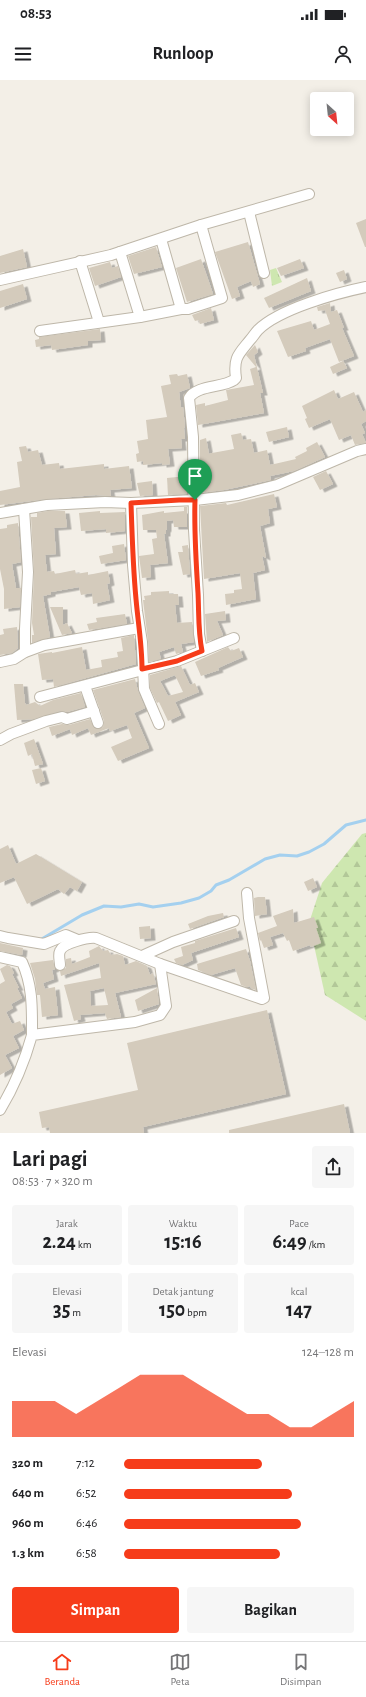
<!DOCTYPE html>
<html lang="id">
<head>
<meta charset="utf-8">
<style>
  :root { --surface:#fff; --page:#f6f6f6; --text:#202124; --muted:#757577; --line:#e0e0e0; --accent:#f63c1a }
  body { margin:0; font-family:"Alegreya Sans",sans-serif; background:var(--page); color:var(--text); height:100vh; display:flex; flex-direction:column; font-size:15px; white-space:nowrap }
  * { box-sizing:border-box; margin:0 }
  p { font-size:13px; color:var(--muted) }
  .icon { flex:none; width:22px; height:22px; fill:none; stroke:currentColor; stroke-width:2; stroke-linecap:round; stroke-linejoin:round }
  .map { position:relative; height:1053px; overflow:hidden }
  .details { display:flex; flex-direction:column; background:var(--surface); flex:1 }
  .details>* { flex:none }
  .needle { width:26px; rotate:153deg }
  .buttons { position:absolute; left:310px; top:12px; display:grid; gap:8px }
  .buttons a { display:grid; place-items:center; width:44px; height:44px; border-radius:4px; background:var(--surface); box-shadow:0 2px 10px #0003; font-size:20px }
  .pin { position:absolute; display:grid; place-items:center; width:34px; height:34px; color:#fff; margin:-41px -17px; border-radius:50% 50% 50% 0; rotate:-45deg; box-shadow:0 0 4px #0007 }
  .pin .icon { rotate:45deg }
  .round { display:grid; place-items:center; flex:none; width:42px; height:42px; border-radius:4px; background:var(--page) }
  .head { display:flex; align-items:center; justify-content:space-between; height:68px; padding:0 12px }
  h1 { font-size:22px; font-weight:700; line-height:30px }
  .figures { display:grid; grid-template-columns:repeat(3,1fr); gap:6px; height:68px; padding:4px 12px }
  .figures div { display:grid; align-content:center; border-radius:4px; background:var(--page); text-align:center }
  .figures b { font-size:20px; font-weight:700 }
  .figures small { font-size:11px; font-weight:400 }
  .figures p { font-size:11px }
  .chart { height:112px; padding:8px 12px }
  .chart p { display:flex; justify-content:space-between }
  .chart svg { width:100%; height:72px; margin-top:4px; fill:var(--accent); opacity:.7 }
  .primary-button { display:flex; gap:8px; margin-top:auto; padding:8px 12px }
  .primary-button a { flex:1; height:46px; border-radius:4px; background:var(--accent); color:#fff; font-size:16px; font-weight:700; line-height:46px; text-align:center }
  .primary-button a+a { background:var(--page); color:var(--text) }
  ul { padding:0 12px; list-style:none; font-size:13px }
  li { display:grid; grid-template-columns:64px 48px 1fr; align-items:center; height:30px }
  li i { height:10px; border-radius:5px; background:var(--accent) }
  .status { display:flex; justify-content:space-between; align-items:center; height:28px; padding:0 20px; background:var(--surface); direction:ltr }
  .status svg { height:11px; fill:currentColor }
  header { display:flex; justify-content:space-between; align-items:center; height:52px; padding:0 12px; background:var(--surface); font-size:18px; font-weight:700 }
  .dock { display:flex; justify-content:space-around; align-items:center; height:56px; border-top:1px solid var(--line); background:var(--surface); font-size:11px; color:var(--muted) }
  .dock a { display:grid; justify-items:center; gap:2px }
  .dock .selected { color:var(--accent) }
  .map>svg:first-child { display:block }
  .forest { fill:url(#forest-firs) }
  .park { fill:url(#park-tufts) }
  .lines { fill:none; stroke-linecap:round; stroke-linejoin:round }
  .stream { stroke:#a4d0ef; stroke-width:3 }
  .building { fill:#d4cbbc; fill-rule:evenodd; filter:url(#shadow) }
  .minor-casing { stroke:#beb7a9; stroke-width:12 }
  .minor { stroke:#fff; stroke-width:10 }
  .route-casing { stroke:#fff; stroke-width:8 }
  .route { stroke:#f63c1a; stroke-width:5 }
</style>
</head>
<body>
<div class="status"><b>08:53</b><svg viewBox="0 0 49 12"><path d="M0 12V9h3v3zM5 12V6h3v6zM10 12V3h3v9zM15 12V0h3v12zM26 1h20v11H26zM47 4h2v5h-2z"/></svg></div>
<header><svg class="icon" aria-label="menu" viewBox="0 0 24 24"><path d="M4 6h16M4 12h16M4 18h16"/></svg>Runloop<svg class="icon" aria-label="person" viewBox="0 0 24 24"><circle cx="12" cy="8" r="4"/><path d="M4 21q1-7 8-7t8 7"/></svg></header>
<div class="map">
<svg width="366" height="1053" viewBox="0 0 366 1053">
  <defs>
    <pattern id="forest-firs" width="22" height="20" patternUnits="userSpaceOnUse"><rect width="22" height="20" fill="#cee7b0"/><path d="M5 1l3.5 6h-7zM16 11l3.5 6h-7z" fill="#b2c798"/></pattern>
    <pattern id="park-tufts" width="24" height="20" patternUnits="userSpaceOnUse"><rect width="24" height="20" fill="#cee7b0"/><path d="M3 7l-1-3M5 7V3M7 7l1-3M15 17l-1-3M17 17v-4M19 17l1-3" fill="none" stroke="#b2c798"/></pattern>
    <filter id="shadow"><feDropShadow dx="4.5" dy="2.5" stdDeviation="0" flood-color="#0004"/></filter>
  </defs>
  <rect width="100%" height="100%" fill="#f3efe7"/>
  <path class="forest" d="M366,753V941L325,915L309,843L322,803L362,754Z"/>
  <path class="park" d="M276,188L282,202L272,206L270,190Z"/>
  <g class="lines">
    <path class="stream" d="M40,860L82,835L104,826L121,827L139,824L153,827L181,823L199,818L211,811L216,805L229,800L265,779L280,775L297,776L309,772L324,764L346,745L366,740"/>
  </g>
  <g class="building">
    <path d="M366,139V167H365L356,143Z"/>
    <path d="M248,162L260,204L253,207L251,201L237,207L240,216L232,219L215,172Z"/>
    <path d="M156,167L162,187L134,194L128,176Z"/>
    <path d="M23,169L27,187L0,193V176Z"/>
    <path d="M201,179L213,214L187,222L176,188Z"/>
    <path d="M300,179L304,188L281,196L277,188Z"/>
    <path d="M110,182L112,188L118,186L121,197L95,206L89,188Z"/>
    <path d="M344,190L347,199L340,202L336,193Z"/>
    <path d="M307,198L311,211L269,228L264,218Z"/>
    <path d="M23,204L27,219L0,228V211Z"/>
    <path d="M330,223L331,232L337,230L344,248H342L354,276L339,282L330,259L305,268L306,271L288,277L277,251L311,241L314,250L330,244L325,230L318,231L317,227Z"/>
    <path d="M211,228L214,240L200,244L199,240L195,241L192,235Z"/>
    <path d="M100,249L101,260L88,261V265L52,270L51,265L36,267L35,260L39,259V257Z"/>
    <path d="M255,265L258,272L254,275L263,313H260L264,333L198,345L196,325L205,323V326L228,320L226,310L254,305L250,289L256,287L246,275Z"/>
    <path d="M343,281L347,288L333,294L330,287Z"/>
    <path d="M177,294L178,296L187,294L190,308L179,312L181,328L183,327L185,347L184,348L185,359H181L182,368L168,369L170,384L162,385V383L143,385V381L137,382L136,374L139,373L137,361L148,359L146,340L167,337L161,306L171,304L169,295Z"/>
    <path d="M334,310L338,319L354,312L363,332L366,330V341L361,344L365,353L362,354L366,363L355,365L351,355L339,360L330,339L309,348L305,339L307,338L302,326Z"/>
    <path d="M287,347L289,357L269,362L266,352Z"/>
    <path d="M241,353L243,360L251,359L254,373L267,370L270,385L296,379L295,377L307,371L306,368L317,362L325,377L294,391L270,396L271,400L224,410L200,413V360L206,358L209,374L212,373L234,369L231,355Z"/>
    <path d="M26,366L28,372L38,370L42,385L59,383L60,389L104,384V389L129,386L132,408L110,410L111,416L96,415L47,419L0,425V411L20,407L17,382L22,381L19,367Z"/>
    <path d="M326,391L333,404L320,410L313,397Z"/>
    <path d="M187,396V414L168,415L167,398Z"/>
    <path d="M152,401L153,415L140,416L137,403Z"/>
    <path d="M274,414L277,427L268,429L270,443L260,446L266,478L262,476L265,490L253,493L256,519L226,525L225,514L234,513V510L242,509L240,493L204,499L200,426L226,423L227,425Z"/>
    <path d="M184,427H187V447H174L173,440L167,441V449L166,450V454H164L168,483L150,485L151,497L142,498L139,476L154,474L152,459L157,458L156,450H143L142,435L164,431V433L184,431Z"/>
    <path d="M48,431H65L67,447L54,448L56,474L45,475L47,492L54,491L55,494L75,490L76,494L88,492V495L108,491L110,503L107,504L110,520L93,524L92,513L81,515L79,507L51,512V514L43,516L50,557L32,563V555H34L32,543L34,492L31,437H37V433Z"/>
    <path d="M100,431V433L125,432V451L106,453V449L81,451L79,433Z"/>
    <path d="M18,443L21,482L12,484L16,508H21L20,527L4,529V509L0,489V449L7,448V445Z"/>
    <path d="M124,464L126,480L101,484L99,476L113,473L112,466Z"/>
    <path d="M188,465L190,494L183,495L178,472H183L182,466Z"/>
    <path d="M169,511V514H178L179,525H175L177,543L192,542L194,562L181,564L183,572L176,574L174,567L159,572L161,579L149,582L148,561L143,520H145L144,516L151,515V512Z"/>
    <path d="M50,527H63V545L67,543L72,553L62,555Z"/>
    <path d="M225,531L226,540L217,541L223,555L207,562L205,534Z"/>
    <path d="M125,534L127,544L89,550L87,544L97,542L96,538Z"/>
    <path d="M17,547L18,568L12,573L0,575V555L4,554L3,549Z"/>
    <path d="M134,555L136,584L54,607L53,599L42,600L38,574L52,572V573L82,567L86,590L102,587L101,580L118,577L117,572L123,571L121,558Z"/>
    <path d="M228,567L231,571L239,568L243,577L218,588L219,590L201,596L195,582Z"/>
    <path d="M181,586L190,605L195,603L199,612L175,622L181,635L168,641L159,622L157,623L150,608V595ZM175,595L183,612L168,616L160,601Z"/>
    <path d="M135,599L138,611L145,628L134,633L149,668L118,681L111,667L132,658L127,645L110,651L109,648L91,655L88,648L72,655L70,649L52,656L49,647L62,644L69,645L90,639L94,648L97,649L103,647L104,641L93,610Z"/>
    <path d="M14,604H23L25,623L26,625L35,622L40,626L53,620L81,613L85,627L67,632L60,631L34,639L17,640Z"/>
    <path d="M34,659L43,684L35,686L32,674L28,676L24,663Z"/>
    <path d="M41,688L45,701L36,704L32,690Z"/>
    <path d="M8,765L16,784L36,774L82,802L77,811L70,807L64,814L58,809L27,824L14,797L0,803V769Z"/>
    <path d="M313,798L317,807L308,811L304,802Z"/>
    <path d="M258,817H265L267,834L255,836L254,818Z"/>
    <path d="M293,829L294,843L314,837L318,848H316L321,863L311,867L310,865L293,871L289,860L287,861L283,853L270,857L273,865L264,868L261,860L260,861L258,853L277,846L273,836Z"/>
    <path d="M223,833L224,837L190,849L188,844L208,836Z"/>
    <path d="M150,846L151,858L140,859L139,847Z"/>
    <path d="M236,848L239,857L191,873L193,880L182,885L176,883L174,879L183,876L181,867L195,863V861Z"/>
    <path d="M0,863L23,868L22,875L0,871Z"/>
    <path d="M99,866L103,871L108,870L111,875L117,874L123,876L125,885L136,881L147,886L150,895L153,893L156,904L115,913L121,937L107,939L105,933L80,935L81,939L74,941L64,905L101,898L99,883L61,896L60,891L66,888V879L71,878L72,884L90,877L89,871ZM104,908L108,925L91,926L90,911Z"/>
    <path d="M246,869L250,881L256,910L251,908L250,906L247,907L241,905L235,888L211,895L198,890L197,884Z"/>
    <path d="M53,880L55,889L52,890L54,899L43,903L45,909L55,907L58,935L42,937L40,915H37L35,899L30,883Z"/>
    <path d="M7,885L10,886L14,893L12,894L19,908H17L22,918L11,924L13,928L6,932L12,944L20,941L24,950L13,956L19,968L5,975L12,988L0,995V904L5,901L0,889Z"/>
    <path d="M157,908L159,924L138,931L135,920Z"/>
    <path d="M267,930L286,1014L143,1047L144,1053H50L49,1047L42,1048L39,1032L138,1010L127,963Z"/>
    <path d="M344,1024L350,1053H229V1050Z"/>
  </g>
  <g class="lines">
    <g class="minor-casing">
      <g id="minor">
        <path d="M249,132L264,193"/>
        <path d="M161,159L181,229"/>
        <path d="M80,181L99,242"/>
        <path d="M0,200L111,175L201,145L309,114"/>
        <path d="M140,237L181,229H188L222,218L201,145"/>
        <path d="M40,251L140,237L120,172"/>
        <path d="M131,423L133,485L137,531L142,562L144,609L159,644"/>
        <path d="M24,429L28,492L25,549V572"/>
        <path d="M0,433L47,425L105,422L131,423L195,420L238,415L277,405L357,371L366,369"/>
        <path d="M202,571L199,554L198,515L194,450L193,357L189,318C197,305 222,308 234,300L236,298C233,277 239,274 250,260C253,257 255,253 258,250C279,229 337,213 366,207"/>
        <path d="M0,582L14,579L25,572L44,565L139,548"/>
        <path d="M85,606L98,643"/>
        <path d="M40,617L177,581L234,558"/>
        <path d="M0,660L11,654L46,641L62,637L67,639L94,631"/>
        <path d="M0,856L8,858L44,864L66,855L78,860"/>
        <path d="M142,876L173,862L234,841"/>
        <path d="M0,877L22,882C33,906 32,929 32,955"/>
        <path d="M60,885C60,881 58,875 60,871C63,863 88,857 96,858L160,884L262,919L264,918L249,838L247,813"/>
        <path d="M0,1030C14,1007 25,980 32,955L135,942L160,935L166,926L160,884"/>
      </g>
    </g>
    <use href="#minor" class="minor"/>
  </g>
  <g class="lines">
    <g class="route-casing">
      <path id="route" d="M179,420H195C194,451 196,482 198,513C199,533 198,552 202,571L177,581L142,589C142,565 138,542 136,519C133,487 132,455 131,423Z"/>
    </g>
    <use href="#route" class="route"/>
  </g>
</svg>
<div class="buttons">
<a><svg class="needle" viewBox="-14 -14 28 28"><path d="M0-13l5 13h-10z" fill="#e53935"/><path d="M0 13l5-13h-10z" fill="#757577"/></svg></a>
</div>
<div class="pin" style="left:195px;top:420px;background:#1e9e55"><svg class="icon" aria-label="arrive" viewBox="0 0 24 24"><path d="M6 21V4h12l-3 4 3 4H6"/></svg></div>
</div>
<section class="details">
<div class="head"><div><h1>Lari pagi</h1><p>08:53 · 7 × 320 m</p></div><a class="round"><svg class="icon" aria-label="share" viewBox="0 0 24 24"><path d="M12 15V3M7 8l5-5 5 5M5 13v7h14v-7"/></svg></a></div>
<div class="figures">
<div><p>Jarak</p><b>2.24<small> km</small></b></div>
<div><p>Waktu</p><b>15:16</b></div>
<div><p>Pace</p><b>6:49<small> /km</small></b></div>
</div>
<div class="figures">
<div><p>Elevasi</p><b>35<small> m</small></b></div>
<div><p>Detak jantung</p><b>150<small> bpm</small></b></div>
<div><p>kcal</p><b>147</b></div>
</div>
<div class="chart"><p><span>Elevasi</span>124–128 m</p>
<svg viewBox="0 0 160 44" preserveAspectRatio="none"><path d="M0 44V22L10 22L20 22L30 30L40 22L50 14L60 6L70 6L80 6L90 14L100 22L110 30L120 30L130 38L140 38L150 30L160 22V44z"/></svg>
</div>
<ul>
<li><b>320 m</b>7:12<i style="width:60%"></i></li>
<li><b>640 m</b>6:52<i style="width:73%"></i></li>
<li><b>960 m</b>6:46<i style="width:77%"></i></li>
<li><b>1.3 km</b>6:58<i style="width:68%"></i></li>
</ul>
<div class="primary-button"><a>Simpan</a><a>Bagikan</a></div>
</section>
<nav class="dock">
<a class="selected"><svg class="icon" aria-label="home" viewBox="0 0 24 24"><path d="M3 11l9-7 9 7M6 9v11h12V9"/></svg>Beranda</a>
<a><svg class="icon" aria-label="map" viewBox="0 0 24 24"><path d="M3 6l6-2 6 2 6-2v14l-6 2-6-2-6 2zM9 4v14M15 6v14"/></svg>Peta</a>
<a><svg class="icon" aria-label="saved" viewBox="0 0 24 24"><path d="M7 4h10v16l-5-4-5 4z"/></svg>Disimpan</a>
</nav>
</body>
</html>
